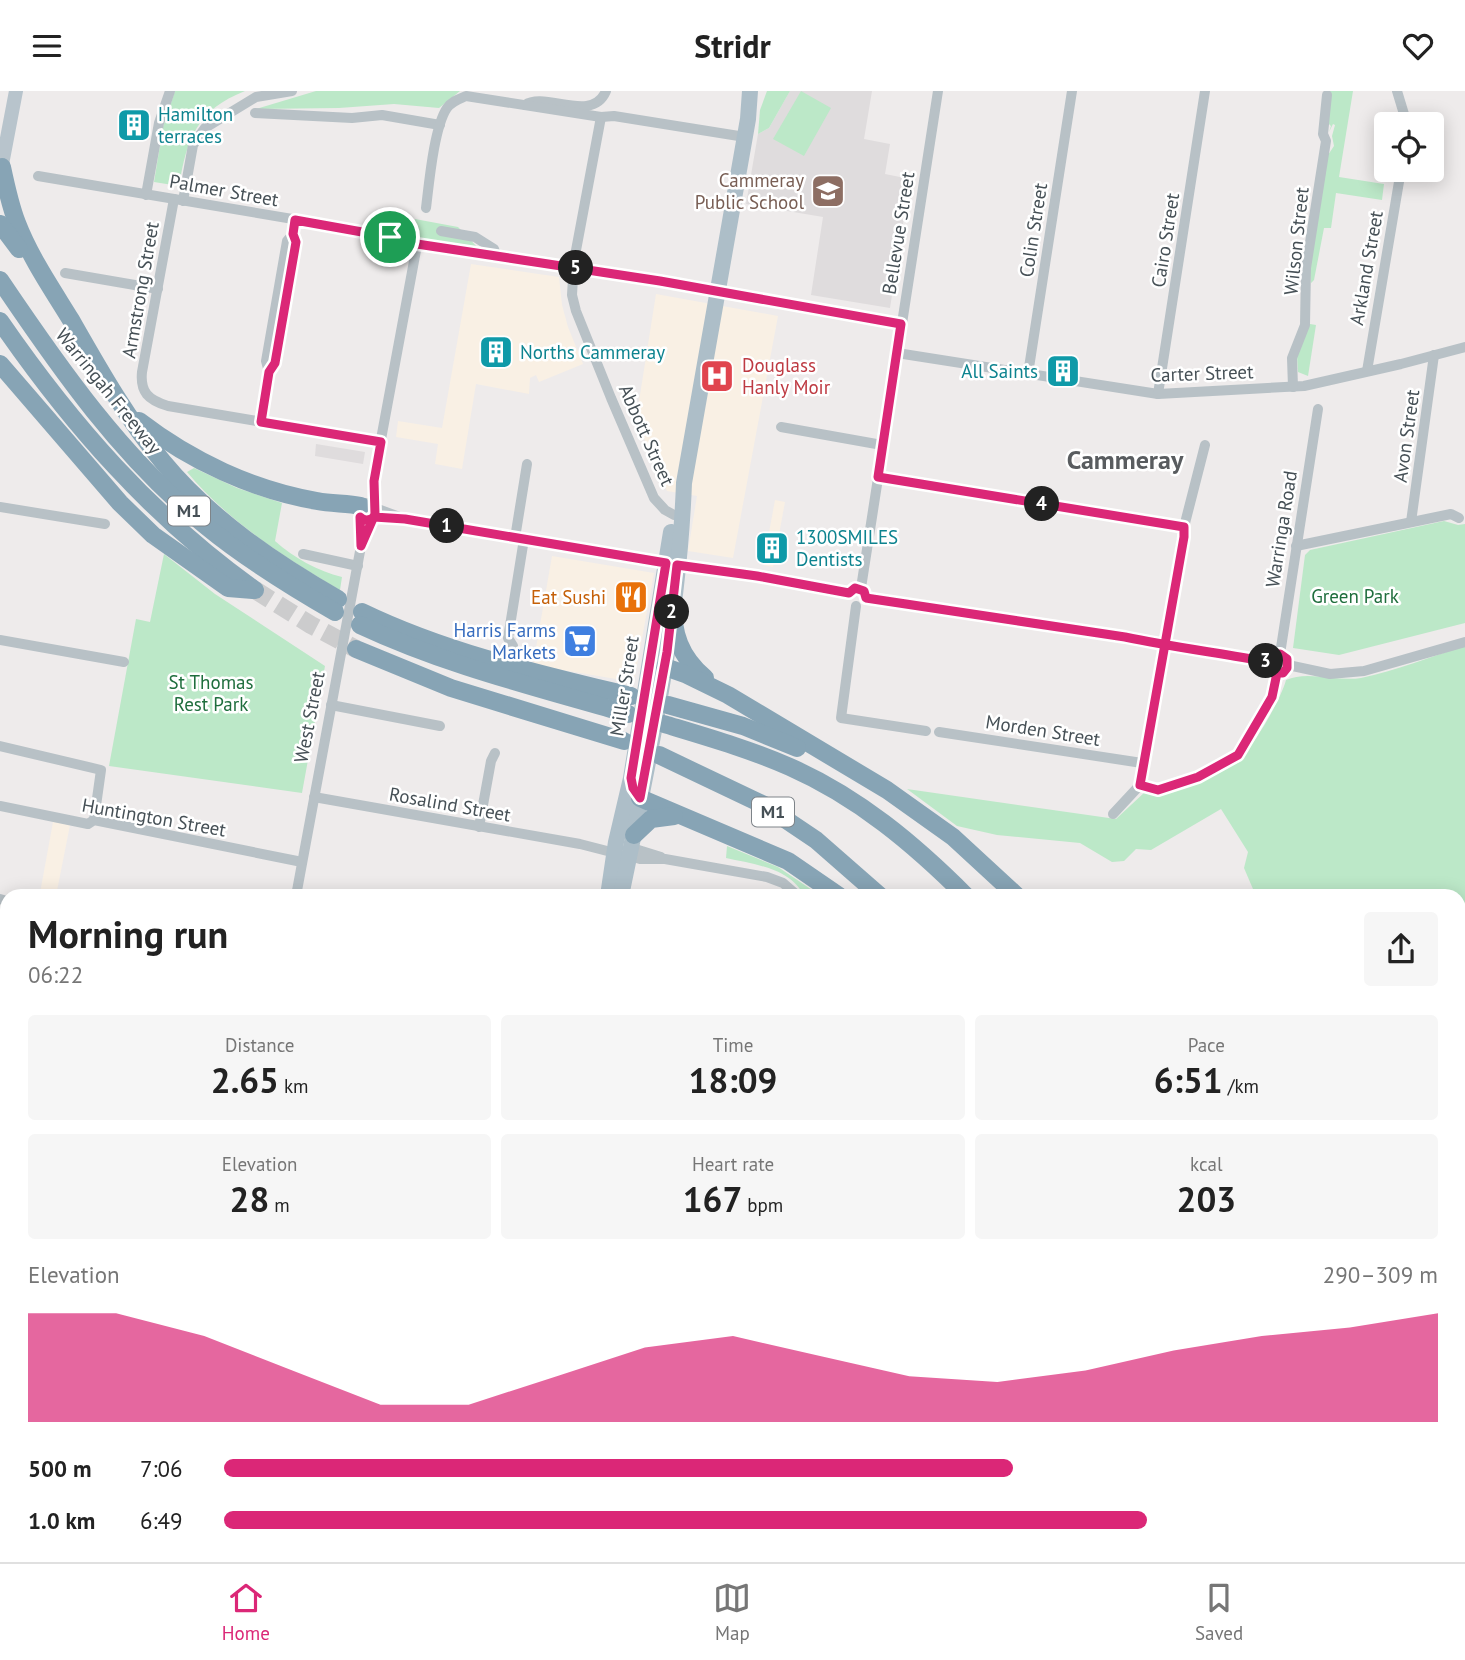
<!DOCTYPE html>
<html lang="en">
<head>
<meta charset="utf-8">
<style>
  :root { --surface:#fff; --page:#f6f6f6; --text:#222; --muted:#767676; --line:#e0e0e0; --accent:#db2777 }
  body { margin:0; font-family:"PT Sans",sans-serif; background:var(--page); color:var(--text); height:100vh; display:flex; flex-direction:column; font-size:26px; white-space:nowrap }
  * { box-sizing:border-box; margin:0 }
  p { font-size:23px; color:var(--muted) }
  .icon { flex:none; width:38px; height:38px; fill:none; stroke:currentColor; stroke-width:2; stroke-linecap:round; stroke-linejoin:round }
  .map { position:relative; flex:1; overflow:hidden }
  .sheet { position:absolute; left:0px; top:798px; width:1466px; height:674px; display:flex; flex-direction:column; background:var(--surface); border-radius:21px 21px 0 0; box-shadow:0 4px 18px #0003 }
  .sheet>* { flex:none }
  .controls { position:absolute; left:1374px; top:21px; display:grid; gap:14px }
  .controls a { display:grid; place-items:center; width:70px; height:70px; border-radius:7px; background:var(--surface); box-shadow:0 4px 18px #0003; font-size:35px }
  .pin { position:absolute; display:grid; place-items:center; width:60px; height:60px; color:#fff; margin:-30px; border:4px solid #fff; border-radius:50%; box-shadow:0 2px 7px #0007 }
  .km { position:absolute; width:35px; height:35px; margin:-18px; border-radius:50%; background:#222; color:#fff; font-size:19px; line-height:35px; text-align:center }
  .round { display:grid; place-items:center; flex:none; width:74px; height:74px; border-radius:7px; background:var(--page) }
  .head { display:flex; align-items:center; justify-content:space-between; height:119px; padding:0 28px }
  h1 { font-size:38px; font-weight:600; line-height:52px }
  .stats { display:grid; grid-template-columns:repeat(3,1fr); gap:10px; height:119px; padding:7px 28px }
  .stats div { display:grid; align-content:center; border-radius:7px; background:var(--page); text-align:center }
  .stats b { font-size:35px; font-weight:600 }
  .stats small { font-size:19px; font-weight:400 }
  .stats p { font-size:19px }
  .chart { height:196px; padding:14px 28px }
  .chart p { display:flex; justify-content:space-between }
  .chart svg { width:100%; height:126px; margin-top:7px; fill:var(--accent); opacity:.7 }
  ul { padding:0 28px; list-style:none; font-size:23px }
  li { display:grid; grid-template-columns:112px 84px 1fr; align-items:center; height:52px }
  li i { height:18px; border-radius:9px; background:var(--accent) }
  header { display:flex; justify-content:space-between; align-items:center; height:91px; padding:0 28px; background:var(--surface); font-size:32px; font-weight:600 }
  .dock { display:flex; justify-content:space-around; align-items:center; height:98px; border-top:2px solid var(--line); background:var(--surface); font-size:19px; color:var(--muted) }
  .dock a { display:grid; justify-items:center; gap:4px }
  .dock .current { color:var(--accent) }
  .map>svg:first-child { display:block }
  .commercial { fill:#f9f0e4 }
  .education { fill:#dfdcdd }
  .green { fill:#bce8c8 }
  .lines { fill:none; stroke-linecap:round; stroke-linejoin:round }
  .motorway-tunnel { stroke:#cccccd; stroke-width:18; stroke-dasharray:18 9; stroke-linecap:butt }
  .minor { stroke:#b8c1c6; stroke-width:10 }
  .tertiary { stroke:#b8c1c6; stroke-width:12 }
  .secondary { stroke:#b8c4cc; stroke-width:14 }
  .primary { stroke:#adbec8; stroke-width:16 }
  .trunk { stroke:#9ab1be; stroke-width:16 }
  .motorway { stroke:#87a4b5; stroke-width:18 }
  .route-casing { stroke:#fff; stroke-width:14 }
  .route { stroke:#db2777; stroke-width:9 }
  .labels { text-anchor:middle; stroke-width:5; stroke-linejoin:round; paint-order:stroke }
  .shield { fill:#fff; stroke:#7e8489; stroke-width:2 }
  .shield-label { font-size:18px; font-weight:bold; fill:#465056 }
  .culture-label { font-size:19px; fill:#0d838f; stroke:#fff; text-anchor:start }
  .education-label { font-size:19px; fill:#785e54; stroke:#fff; text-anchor:end }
  .street-label { font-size:19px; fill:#465056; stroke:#fff }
  .health-label { font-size:19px; fill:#be3a42; stroke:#fff; text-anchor:start }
  .park-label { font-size:19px; fill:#1f6e3d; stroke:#fff }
  .food-label { font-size:19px; fill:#c56008; stroke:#fff; text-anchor:end }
  .shop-label { font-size:19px; fill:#366cbe; stroke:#fff; text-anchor:end }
  .district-label { font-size:26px; font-weight:bold; fill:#595c5f; stroke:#fff }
</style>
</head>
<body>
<header><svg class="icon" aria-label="menu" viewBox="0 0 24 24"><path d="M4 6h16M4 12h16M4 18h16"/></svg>Stridr<svg class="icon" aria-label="heart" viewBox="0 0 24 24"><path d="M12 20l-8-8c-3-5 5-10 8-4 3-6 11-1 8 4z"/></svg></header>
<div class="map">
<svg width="1465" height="1471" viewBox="0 0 1465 1471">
  <rect width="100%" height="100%" fill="#eeebeb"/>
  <g class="commercial">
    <path d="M471,173L559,186L562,214L568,236L583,273L539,291L536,284L530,287L529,303L476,293L462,378L435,373L438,353L396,346L398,330L442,337Z"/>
    <path d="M656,203L778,225L733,467L688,460L697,405L667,400L636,329Z"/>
    <path d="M775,409L785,411L773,476L763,474Z"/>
    <path d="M552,465L654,482L634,591L533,574Z"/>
    <path d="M53,731L70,734L56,805L40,802Z"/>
  </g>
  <g class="education">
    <path d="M790,0H872L864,48L890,53L885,83L910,88L890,217L811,204L823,126L746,113L758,43L769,37Z"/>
    <path d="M316,353L365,361L363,373L315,365Z"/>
    <path d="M241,1465H400L399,1471H240Z"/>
  </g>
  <g class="green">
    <path d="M175,0H245C197,19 187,47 179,95L154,91L163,36Z"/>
    <path d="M316,0H460L439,17L394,13L339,17L256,18Z"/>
    <path d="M767,0H790L769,37L758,43L760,19Z"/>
    <path d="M801,0L831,17L804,65L773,48Z"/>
    <path d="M1329,0H1353L1339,86L1384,93L1382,109L1336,102L1331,137H1324L1314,189L1311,192L1310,178L1328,64L1334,55L1332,45L1335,34L1333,33L1329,41L1331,35L1328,32Z"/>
    <path d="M415,128L458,136L480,159L412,147Z"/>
    <path d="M1310,233L1316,234L1308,285L1298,281L1297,265Z"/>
    <path d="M194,377L237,397L282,412L275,450C294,467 318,480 342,486L340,499C285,467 228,430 187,381Z"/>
    <path d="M1444,430L1458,434L1465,433V532L1339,564L1293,557L1305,464L1310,459Z"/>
    <path d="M164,463L215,503L325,575L302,702L109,675L136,528L150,531Z"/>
    <path d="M1465,555V1173L1460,1172V805H1256L1244,777L1248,761L1221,718L1151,759L1136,758L1124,770L1112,771L1080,752L997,744L957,735L907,698L1116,728L1146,700C1173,703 1223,684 1242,665C1256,651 1281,608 1286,589C1307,579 1337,591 1361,587C1395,580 1432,565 1465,555Z"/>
    <path d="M727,755L778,776L821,805H804C791,777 753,773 726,767Z"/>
    <path d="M510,1465H982L987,1471H509Z"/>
  </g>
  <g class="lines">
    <g class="motorway-tunnel">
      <path d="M255,499L311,534L356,558"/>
      <path d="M1120,1471L1121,1465"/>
    </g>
    <g class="minor">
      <path d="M1397,0L1407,33"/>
      <path d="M525,14C545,0 592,33 606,0"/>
      <path d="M255,22L352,27L382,24L440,34"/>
      <path d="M601,26L574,170L572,204L576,220L611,307L654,407L665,419L674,424"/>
      <path d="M38,85L358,139L417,154L660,190L901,233"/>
      <path d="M146,104L159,32L170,0"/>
      <path d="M174,108L142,281C140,301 148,309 168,315L381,351"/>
      <path d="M183,110L193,54L205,37L256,6L292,0"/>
      <path d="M426,117C429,93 434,36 447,17C452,10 459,8 466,5L601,26L614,25L745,46"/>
      <path d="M441,140L475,146L494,158L497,166"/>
      <path d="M65,182L158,198"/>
      <path d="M897,262L1158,303L1304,295L1401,273L1465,256"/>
      <path d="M1367,280L1401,79"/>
      <path d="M269,281L275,272L296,151L293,139"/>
      <path d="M1028,283L1072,0"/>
      <path d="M1293,296L1292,267L1305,234L1306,177L1326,50L1323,43L1327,4"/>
      <path d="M1158,303L1205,0"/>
      <path d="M261,331L269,281L266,270L287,150L293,143"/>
      <path d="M781,336L882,354"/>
      <path d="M878,386L1184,436"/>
      <path d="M0,416L105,433"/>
      <path d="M374,416V386L417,154"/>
      <path d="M375,417L405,428C553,454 701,475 849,502L855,497H861"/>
      <path d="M1411,431L1434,264"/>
      <path d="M515,447L527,373"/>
      <path d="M1296,455L1451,423L1459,427"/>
      <path d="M303,463L358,475"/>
      <path d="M861,497L938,0"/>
      <path d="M866,507L1125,546L1268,571"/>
      <path d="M856,515L841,627L926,640"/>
      <path d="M0,549L124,571"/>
      <path d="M513,555L508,547L524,448"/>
      <path d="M1280,563L1318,318"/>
      <circle cx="1278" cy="573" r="10"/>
      <path d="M1288,574L1330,583L1364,580L1465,551"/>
      <path d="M331,614L440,635"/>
      <path d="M939,641L1142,672"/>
      <path d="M0,655L101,679L94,729"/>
      <path d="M1140,694L1184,436L1205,354"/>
      <path d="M314,706L580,753L615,762"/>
      <path d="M0,715L88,733L94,729L302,771"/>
      <path d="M1113,723L1140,694L1158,699L1198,686L1238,664L1272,606L1277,582"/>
      <path d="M479,736L491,670L495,662"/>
      <path d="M632,757L661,766"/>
      <path d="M630,765L640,768H665L767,786L783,792L798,805"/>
      <path d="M296,805L361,455L359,419L366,412L374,416L376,421L372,427L365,429L360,426"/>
      <path d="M0,808L7,810"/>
      <path d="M0,1080L7,1097"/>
      <path d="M1460,1318L1465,1319"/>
      <path d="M0,1376L7,1377"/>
      <path d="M1255,1465L1262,1471"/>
      <path d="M1268,1471L1272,1465"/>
    </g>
    <g class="tertiary">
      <path d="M0,941L7,942"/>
      <path d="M171,1471L172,1465"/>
    </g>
    <g class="secondary">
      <path d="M0,84L16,0"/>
      <path d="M1460,1186L1465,1187"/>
      <path d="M1460,1201L1465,1202"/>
      <path d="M494,1471L495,1465"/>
    </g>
    <g class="primary">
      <path d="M608,805L616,751L631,687L671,441"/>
      <path d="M621,805C649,670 679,529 684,392L748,28L750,0"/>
      <path d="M0,1234L7,1236"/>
    </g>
    <g class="trunk">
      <path d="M1460,1399L1465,1400"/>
      <path d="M1300,1465L1339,1471"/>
    </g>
    <g class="motorway">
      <path d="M2,76C6,95 10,114 17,132C30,166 52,198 71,229C99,278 127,328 163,371C210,428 275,472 338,508"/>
      <path d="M0,133L19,158"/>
      <path d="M0,189C60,278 122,367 206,435C246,468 290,495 335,521"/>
      <path d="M0,230C71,333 152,426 255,499"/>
      <path d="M0,273L120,412L153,444L228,497L253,499"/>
      <path d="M139,330C191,370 253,399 317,410C332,413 347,412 361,415"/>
      <path d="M673,510C672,542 680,566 705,587"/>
      <path d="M362,521C447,562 540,583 631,605"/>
      <path d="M360,534C448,575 536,596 628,623"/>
      <path d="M356,558L451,597L624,650"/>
      <path d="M665,576L685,583L728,604L887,699L953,746L1017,805"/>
      <path d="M668,614L743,635L797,657"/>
      <path d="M664,633C707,646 749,658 790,676C858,706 914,753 966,805"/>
      <path d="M659,664L764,714L816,749L880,805"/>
      <path d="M640,707L788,770L839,805"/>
      <path d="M634,744L651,728L674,725"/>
      <path d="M1130,1465L1134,1471"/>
      <path d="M1022,1471V1465"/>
      <path d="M1049,1471L1050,1465"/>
      <path d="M1071,1471L1073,1465"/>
      <path d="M1103,1471L1104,1465"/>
      <path d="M1187,1471L1200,1465"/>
    </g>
  </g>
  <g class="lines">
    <g class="route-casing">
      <path id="route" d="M390,146L295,129L293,143L296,151L275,272L269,281L261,331L381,351L374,390L375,423L361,455L360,426C364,430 369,430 374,426L405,428L666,472L631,687L633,697L640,707L667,561L677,474L757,485L849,502L855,497L864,500L866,507L1125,546C1172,556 1220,562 1268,571L1274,564L1280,563L1287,568V577L1283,582H1277L1272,606L1238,664L1198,686L1158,699L1140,694L1184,446V436L878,386L901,233L660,190L417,153L390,146"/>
    </g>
    <use href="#route" class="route"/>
  </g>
  <defs>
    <g id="building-square" transform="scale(1.75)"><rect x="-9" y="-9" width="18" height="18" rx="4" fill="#0f9aa8" stroke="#fff"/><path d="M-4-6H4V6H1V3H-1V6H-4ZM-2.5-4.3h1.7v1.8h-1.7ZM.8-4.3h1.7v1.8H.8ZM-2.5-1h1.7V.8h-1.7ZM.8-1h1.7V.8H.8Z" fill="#fff"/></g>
    <g id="school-square" transform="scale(1.75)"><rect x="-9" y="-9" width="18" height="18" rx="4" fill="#8d6e63" stroke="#fff"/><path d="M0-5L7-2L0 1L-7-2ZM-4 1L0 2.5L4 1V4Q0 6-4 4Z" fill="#fff"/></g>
    <g id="hospital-square" transform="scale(1.75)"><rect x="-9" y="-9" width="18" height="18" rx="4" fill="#e0444e" stroke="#fff"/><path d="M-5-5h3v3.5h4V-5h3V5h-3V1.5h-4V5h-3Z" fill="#fff"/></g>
    <g id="restaurant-square" transform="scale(1.75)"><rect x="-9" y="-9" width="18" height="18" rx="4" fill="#e8710a" stroke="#fff"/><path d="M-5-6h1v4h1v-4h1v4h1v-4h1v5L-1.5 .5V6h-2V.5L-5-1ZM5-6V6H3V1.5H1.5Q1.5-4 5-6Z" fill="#fff"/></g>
    <g id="supermarket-square" transform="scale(1.75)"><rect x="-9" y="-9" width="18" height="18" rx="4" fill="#3f7fe0" stroke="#fff"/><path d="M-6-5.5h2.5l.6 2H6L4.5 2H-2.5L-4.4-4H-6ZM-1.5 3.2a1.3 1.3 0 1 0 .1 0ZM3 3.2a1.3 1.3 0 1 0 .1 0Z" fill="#fff"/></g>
  </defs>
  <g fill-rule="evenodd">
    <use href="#building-square" x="134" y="34"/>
    <use href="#school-square" x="828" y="100"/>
    <use href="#building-square" x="496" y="261"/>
    <use href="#building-square" x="1063" y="280"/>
    <use href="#hospital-square" x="717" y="285"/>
    <use href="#building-square" x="772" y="457"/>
    <use href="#restaurant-square" x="631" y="506"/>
    <use href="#supermarket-square" x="580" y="550"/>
  </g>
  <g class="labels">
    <g class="shield">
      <rect x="168" y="405.5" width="42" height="29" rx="5"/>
      <rect x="752" y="706.5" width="42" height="29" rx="5"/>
    </g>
    <g class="shield-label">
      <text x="189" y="426">M1</text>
      <text x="773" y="727">M1</text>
    </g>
    <g class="culture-label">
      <text x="158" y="30">Hamilton<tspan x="158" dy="22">terraces</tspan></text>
      <text x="520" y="268">Norths Cammeray</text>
      <text x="1038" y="287" text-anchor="end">All Saints</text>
      <text x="796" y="453">1300SMILES<tspan x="796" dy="22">Dentists</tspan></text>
    </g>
    <g class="education-label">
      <text x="804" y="96">Cammeray<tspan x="804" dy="22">Public School</tspan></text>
    </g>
    <g class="street-label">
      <text transform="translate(224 99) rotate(10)" y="7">Palmer Street</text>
      <text transform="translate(1033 139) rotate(-81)" y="7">Colin Street</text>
      <text transform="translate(898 142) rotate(-81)" y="7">Bellevue Street</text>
      <text transform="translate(1165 149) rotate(-81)" y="7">Cairo Street</text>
      <text transform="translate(1296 150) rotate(-84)" y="7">Wilson Street</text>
      <text transform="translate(1366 177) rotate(-80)" y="7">Arkland Street</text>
      <text transform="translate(140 199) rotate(-80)" y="7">Armstrong Street</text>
      <text transform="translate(1202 282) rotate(-2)" y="7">Carter Street</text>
      <text transform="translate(109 300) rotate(51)" y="7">Warringah Freeway</text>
      <text transform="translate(647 344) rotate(66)" y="7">Abbott Street</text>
      <text transform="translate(1406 345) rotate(-82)" y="7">Avon Street</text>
      <text transform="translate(1281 438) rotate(-81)" y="7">Warringa Road</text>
      <text transform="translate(624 595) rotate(-81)" y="7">Miller Street</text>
      <text transform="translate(309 626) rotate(-79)" y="7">West Street</text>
      <text transform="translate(1043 639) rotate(9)" y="7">Morden Street</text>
      <text transform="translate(450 713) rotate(10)" y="7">Rosalind Street</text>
      <text transform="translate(154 726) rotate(10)" y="7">Huntington Street</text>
    </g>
    <g class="health-label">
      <text x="742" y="281">Douglass<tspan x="742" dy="22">Hanly Moir</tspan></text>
    </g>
    <g class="park-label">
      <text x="1355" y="512">Green Park</text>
      <text x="211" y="598">St Thomas<tspan x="211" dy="22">Rest Park</tspan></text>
    </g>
    <g class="food-label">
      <text x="606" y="513">Eat Sushi</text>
    </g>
    <g class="shop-label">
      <text x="556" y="546">Harris Farms<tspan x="556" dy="22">Markets</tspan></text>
    </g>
    <g class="district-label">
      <text x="1125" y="378">Cammeray</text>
    </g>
  </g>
</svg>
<div class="controls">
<a><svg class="icon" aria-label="locate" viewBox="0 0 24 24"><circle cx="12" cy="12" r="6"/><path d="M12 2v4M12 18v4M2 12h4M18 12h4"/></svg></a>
</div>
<div class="pin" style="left:390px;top:146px;background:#1e9e55"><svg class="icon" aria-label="arrive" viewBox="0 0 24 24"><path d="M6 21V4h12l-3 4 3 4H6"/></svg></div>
<b class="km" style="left:447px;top:435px">1</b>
<b class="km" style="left:672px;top:521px">2</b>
<b class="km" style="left:1266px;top:570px">3</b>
<b class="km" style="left:1042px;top:413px">4</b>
<b class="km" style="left:576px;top:177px">5</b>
<section class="sheet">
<div class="head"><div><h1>Morning run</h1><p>06:22</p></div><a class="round"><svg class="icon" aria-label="share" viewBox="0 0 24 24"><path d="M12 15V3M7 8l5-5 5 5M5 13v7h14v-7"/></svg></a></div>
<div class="stats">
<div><p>Distance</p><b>2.65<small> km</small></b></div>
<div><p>Time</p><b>18:09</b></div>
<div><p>Pace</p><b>6:51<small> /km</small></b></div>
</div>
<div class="stats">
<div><p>Elevation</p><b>28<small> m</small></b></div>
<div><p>Heart rate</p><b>167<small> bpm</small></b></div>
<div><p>kcal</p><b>203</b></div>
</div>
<div class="chart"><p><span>Elevation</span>290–309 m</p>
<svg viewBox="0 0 160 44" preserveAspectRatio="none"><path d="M0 44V6L10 6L20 14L30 26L40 38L50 38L60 28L70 18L80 14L90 21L100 28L110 30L120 26L130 19L140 14L150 11L160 6V44z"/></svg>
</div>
<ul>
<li><b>500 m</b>7:06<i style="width:65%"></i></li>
<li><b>1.0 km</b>6:49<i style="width:76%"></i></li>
</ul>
</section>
</div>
<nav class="dock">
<a class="current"><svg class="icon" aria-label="home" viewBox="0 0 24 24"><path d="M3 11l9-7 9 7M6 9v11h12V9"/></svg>Home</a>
<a><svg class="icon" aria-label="map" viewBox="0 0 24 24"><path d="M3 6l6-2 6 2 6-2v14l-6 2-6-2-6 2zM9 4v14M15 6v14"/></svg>Map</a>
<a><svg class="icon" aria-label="saved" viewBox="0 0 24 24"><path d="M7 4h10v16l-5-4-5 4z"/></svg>Saved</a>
</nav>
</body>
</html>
